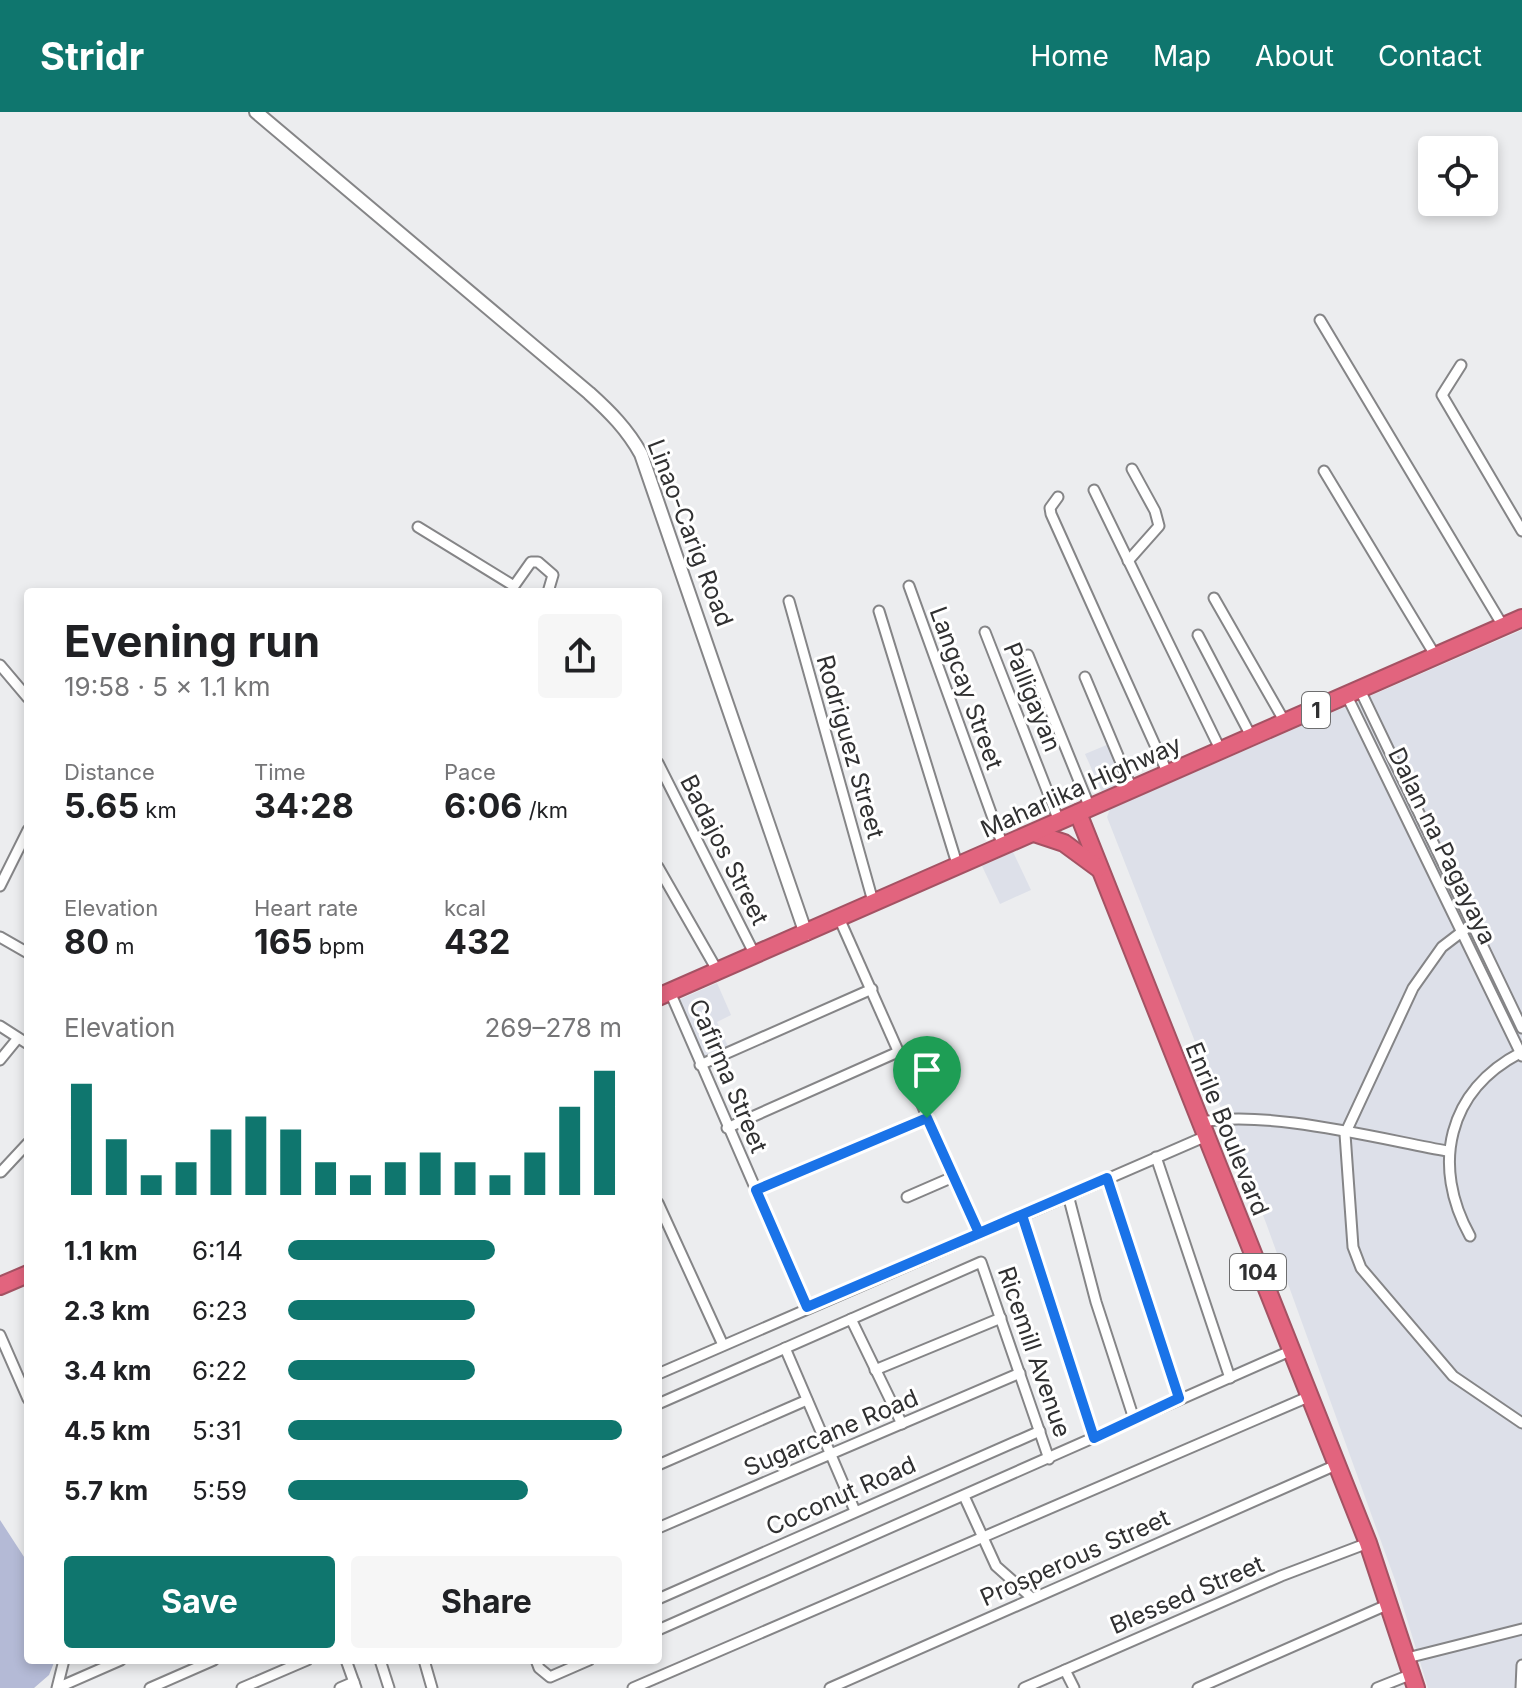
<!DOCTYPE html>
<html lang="en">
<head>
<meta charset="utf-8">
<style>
  :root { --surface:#fff; --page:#f6f6f6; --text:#202124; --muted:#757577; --accent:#0f766e }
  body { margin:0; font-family:Inter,sans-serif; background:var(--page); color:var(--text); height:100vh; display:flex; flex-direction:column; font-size:30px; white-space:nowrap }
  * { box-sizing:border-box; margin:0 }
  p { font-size:26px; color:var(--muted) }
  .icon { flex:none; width:44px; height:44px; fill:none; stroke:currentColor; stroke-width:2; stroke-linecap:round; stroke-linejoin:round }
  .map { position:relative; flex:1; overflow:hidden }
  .drawer { position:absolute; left:24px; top:476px; width:638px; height:1076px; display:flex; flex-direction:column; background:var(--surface); border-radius:8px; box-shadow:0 4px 12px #0003 }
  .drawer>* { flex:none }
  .controls { position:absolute; left:1418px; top:24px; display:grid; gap:16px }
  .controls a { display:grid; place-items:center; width:80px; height:80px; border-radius:8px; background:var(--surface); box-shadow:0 4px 12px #0003; font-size:40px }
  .pin { position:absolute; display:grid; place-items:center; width:68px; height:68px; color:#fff; margin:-82px -34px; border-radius:50% 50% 50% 0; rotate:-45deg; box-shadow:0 0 8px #0007 }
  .pin .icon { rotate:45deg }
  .round { display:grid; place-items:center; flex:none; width:84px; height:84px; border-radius:8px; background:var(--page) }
  .head { display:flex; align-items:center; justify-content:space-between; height:136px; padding:0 40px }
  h1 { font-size:44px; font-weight:700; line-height:60px }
  .figures { display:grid; grid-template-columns:repeat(3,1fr); gap:12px; height:136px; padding:8px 40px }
  .figures div { display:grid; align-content:center }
  .figures b { font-size:34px; font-weight:700 }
  .figures small { font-size:22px; font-weight:400 }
  .figures p { font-size:22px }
  .chart { height:224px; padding:16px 40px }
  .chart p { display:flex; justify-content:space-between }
  .chart svg { width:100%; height:144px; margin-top:8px; stroke:var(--accent); stroke-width:6 }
  .cta { display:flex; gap:16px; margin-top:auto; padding:16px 40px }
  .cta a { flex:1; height:92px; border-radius:8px; background:var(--accent); color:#fff; font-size:32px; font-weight:700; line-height:92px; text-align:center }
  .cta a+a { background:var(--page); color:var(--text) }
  ul { padding:0 40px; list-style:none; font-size:26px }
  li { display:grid; grid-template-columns:128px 96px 1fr; align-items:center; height:60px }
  li i { height:20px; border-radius:10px; background:var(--accent) }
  header { display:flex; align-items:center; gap:48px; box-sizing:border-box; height:112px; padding:0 40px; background:var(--accent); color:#fff }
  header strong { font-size:38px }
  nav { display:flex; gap:44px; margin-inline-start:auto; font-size:28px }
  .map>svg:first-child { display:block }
  .built { fill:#dde0e9 }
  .green { fill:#b4bad6 }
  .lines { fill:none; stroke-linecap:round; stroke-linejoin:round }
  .street-casing { stroke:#858587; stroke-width:13 }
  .secondary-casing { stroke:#858587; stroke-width:16 }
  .highway-casing { stroke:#a45263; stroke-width:20 }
  .street { stroke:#fff; stroke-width:9 }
  .secondary { stroke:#fff; stroke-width:12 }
  .highway { stroke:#e2647e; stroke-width:16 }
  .route-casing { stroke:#fff; stroke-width:16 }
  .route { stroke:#1a73e8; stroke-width:10 }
  .labels { text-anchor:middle; stroke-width:6; stroke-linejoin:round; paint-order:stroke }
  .shield { fill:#fff; stroke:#6e6e6f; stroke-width:2 }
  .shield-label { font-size:22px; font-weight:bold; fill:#303031 }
  .street-label { font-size:24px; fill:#303031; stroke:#fff }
</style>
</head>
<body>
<header>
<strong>Stridr</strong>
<nav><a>Home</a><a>Map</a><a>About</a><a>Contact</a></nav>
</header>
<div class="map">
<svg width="1522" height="1576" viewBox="0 0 1522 1576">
  <rect width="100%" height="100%" fill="#ecedef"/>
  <g class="built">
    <path d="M1522,518V1576H1428L1395,1468L1266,1111L1107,705L1110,697Z"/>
    <path d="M1109,632L1126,670L1102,680L1085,642Z"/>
    <path d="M1013,740L1031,778L1000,792L982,754Z"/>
    <path d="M717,871L731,903L717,910L730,939L701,951L674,890Z"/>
  </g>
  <path class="green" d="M0,1408L28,1451V1548H55L49,1563L34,1576H0Z"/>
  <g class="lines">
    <g class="street-casing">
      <g id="street">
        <path d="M1320,208L1503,514"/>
        <path d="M1461,253L1442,283L1522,419"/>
        <path d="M1324,359L1435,543"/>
        <path d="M1094,378L1221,639"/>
        <path d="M1058,385L1050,396L1051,402L1168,662"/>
        <path d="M418,415L514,474L531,450H538L553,463L548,480"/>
        <path d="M1128,449L1159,414L1155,399L1132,357"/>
        <path d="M909,474L1003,734"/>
        <path d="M1214,486L1286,612"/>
        <path d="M789,489L874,793"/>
        <path d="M879,499L958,755"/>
        <path d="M985,520L1059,709"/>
        <path d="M1198,523L1252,626"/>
        <path d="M1028,543L1090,696"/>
        <path d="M0,553L28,586"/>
        <path d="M1085,565L1132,677"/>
        <path d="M1360,578L1522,916"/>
        <path d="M1347,584L1522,944"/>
        <path d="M658,651L755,843"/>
        <path d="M658,755L717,858"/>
        <path d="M0,774L28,718"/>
        <path d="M839,806L979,1121"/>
        <path d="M1472,812L1442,835L1413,876L1345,1022L1353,1135L1361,1156L1453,1264L1522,1311"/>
        <path d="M0,825L28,841"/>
        <path d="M670,880L807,1195"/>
        <path d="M0,914L28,932"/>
        <path d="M0,948L18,926"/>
        <path d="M700,953L872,877"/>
        <path d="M1198,1011C1261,996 1380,1027 1447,1039"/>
        <path d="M727,1016L898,940"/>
        <path d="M1156,1045L1230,1266"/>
        <path d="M1,1060L28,1031"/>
        <path d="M1107,1066L1179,1286"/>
        <path d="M756,1078L927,1006"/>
        <path d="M1068,1083L1096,1190L1134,1307"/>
        <path d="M907,1085L953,1065"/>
        <path d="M658,1091L723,1233"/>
        <path d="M1022,1103L1094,1326"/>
        <path d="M1470,1124C1431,1054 1447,978 1522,940"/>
        <path d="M851,1207L902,1312"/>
        <path d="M0,1223L28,1287"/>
        <path d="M785,1236L855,1399"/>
        <path d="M875,1258L1001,1206"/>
        <path d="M658,1262L1204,1025"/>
        <path d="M658,1292L981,1150L1049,1347"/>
        <path d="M658,1353L807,1288"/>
        <path d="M964,1384L996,1454L1032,1486"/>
        <path d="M658,1416L1020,1261"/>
        <path d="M658,1487L1040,1319"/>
        <path d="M658,1518L1290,1239"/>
        <path d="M1407,1546L1522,1517"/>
        <path d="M64,1548L57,1576L121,1548"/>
        <path d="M346,1548L356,1576"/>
        <path d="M380,1548L389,1576"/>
        <path d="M424,1548L432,1576"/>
        <path d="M536,1548L539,1556L550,1565L589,1548"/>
        <path d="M1065,1558L1074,1576"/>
        <path d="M150,1576L214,1548"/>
        <path d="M242,1576L307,1548"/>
        <path d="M340,1576L354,1570"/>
        <path d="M633,1576L1308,1285"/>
        <path d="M830,1576L1336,1353"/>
        <path d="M1024,1576L1281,1464L1368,1431"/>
        <path d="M1198,1576L1389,1492"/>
        <path d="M1377,1576L1412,1562"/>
        <path d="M1521,1576L1522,1553"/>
      </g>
    </g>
    <g class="secondary-casing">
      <path id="secondary" d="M256,0L589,281C610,300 627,317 641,342L806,822"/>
    </g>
    <g class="highway-casing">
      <g id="highway">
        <path d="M1078,701L1368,1431L1416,1576"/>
        <path d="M1034,721L1064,731L1098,756"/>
        <path d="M658,885L1522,506"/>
        <path d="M0,1174L28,1162"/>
      </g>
    </g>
    <use href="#street" class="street"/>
    <use href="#secondary" class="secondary"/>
    <use href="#highway" class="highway"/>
  </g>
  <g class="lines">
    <g class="route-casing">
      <path id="route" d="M927,1006L756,1078L807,1195L1022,1103L1094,1326L1179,1286L1107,1066L979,1121L927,1006"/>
    </g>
    <use href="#route" class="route"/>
  </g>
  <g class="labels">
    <g class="shield">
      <rect x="1302" y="580" width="28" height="36" rx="6"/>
      <rect x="1230" y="1142" width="56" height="36" rx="6"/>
    </g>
    <g class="shield-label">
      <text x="1316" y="606">1</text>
      <text x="1258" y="1168">104</text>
    </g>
    <g class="street-label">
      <text transform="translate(690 421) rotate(69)" y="8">Linao-Carig Road</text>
      <text transform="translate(966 576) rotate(70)" y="8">Langcay Street</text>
      <text transform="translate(1032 585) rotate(68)" y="8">Palligayan</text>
      <text transform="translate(850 635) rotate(74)" y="8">Rodriguez Street</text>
      <text transform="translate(1081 675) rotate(-24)" y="8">Maharlika Highway</text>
      <text transform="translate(1442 734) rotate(64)" y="8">Dalan na Pagayaya</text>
      <text transform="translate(724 738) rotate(63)" y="8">Badajos Street</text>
      <text transform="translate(728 964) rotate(67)" y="8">Cafirma Street</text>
      <text transform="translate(1227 1017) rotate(68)" y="8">Enrile Boulevard</text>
      <text transform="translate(1034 1240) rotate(71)" y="8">Ricemill Avenue</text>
      <text transform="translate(831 1321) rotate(-23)" y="8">Sugarcane Road</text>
      <text transform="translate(841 1384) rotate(-24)" y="8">Coconut Road</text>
      <text transform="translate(1075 1446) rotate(-24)" y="8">Prosperous Street</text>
      <text transform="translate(1187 1483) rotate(-23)" y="8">Blessed Street</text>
    </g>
  </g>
</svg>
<div class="controls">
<a><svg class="icon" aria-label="locate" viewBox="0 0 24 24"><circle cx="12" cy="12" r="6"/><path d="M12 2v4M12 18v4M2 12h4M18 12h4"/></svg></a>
</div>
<div class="pin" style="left:927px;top:1006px;background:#1e9e55"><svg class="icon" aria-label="arrive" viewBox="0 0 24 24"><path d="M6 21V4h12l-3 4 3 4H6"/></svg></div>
<section class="drawer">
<div class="head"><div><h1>Evening run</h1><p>19:58 · 5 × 1.1 km</p></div><a class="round"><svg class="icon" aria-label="share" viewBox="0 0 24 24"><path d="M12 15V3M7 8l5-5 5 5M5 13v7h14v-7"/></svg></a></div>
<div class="figures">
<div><p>Distance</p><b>5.65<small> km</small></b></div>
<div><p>Time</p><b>34:28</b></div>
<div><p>Pace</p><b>6:06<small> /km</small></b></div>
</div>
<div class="figures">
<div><p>Elevation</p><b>80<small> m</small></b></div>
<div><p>Heart rate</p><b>165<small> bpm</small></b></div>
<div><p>kcal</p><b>432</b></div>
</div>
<div class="chart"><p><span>Elevation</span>269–278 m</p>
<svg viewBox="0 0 160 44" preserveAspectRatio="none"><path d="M5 44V10M15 44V27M25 44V38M35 44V34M45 44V24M55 44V20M65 44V24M75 44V34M85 44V38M95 44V34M105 44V31M115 44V34M125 44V38M135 44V31M145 44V17M155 44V6"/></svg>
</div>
<ul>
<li><b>1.1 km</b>6:14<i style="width:62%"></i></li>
<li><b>2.3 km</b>6:23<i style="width:56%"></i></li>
<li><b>3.4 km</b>6:22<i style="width:56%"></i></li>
<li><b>4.5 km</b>5:31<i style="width:100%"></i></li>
<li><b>5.7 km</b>5:59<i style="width:72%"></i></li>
</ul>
<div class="cta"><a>Save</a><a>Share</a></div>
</section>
</div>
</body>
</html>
